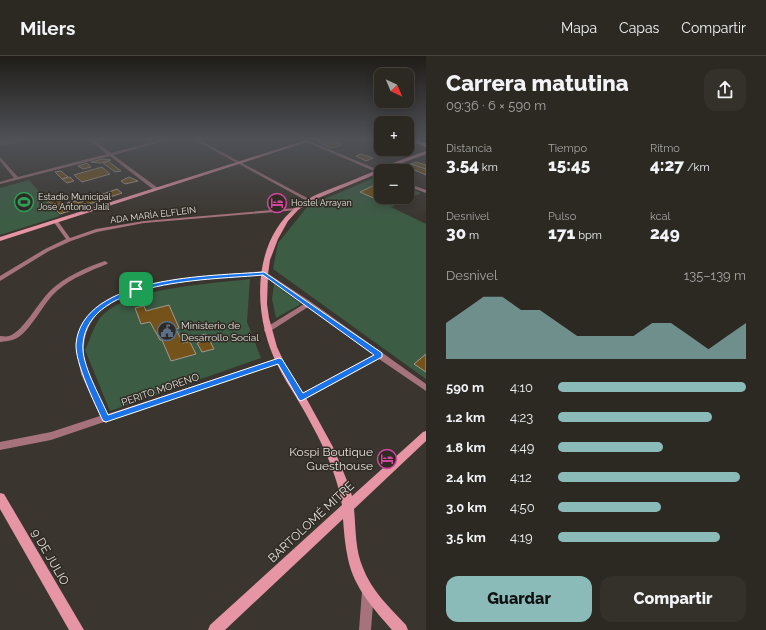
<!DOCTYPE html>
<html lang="es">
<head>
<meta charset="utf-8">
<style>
  :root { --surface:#2c2822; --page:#34302a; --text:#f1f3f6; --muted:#a6a6a5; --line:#484440; --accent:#8bbbb9 }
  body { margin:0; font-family:Raleway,sans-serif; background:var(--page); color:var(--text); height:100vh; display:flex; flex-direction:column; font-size:15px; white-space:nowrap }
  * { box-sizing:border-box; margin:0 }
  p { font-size:13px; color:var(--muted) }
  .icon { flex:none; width:22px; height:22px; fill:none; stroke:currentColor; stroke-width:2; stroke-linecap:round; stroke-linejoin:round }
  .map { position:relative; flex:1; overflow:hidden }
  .drawer { display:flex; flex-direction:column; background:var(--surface); width:340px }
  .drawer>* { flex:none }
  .needle { width:26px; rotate:136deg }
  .controls { position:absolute; left:374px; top:12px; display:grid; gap:8px }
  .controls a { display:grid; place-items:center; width:40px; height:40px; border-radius:8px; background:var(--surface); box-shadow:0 2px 10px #0003,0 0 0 1px var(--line); font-size:20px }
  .pin { position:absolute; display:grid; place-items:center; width:34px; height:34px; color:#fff; margin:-17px; border-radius:8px; box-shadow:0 2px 6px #0006 }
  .round { display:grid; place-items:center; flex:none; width:42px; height:42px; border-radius:12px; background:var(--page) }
  .head { display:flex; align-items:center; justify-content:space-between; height:68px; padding:0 20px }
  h1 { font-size:22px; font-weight:800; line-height:30px }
  .figures { display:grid; grid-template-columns:repeat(3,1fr); gap:6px; height:68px; padding:4px 20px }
  .figures div { display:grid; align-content:center }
  .figures b { font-size:17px; font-weight:800 }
  .figures small { font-size:11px; font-weight:400 }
  .figures p { font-size:11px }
  .chart { height:112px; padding:8px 20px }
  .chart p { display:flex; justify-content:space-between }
  .chart svg { width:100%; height:72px; margin-top:4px; fill:var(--accent); opacity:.7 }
  .button { display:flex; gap:8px; margin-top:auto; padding:8px 20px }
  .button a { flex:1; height:46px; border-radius:12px; background:var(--accent); color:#111; font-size:16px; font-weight:800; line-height:46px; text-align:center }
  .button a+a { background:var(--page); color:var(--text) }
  ul { padding:0 20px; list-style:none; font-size:13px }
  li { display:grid; grid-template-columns:64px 48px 1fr; align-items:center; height:30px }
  li i { height:10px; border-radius:5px; background:var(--accent) }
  header { display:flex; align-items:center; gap:24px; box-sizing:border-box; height:56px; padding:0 20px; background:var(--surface); border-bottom:1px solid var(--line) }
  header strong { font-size:19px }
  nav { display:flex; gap:22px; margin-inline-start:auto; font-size:14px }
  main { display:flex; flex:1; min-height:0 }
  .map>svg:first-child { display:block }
  .green { fill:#3c5c44 }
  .building { fill:#745219; stroke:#a09a92 }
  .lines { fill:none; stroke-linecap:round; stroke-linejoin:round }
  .street { fill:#a6737c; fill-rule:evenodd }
  .secondary { fill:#e695a4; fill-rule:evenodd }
  .primary { fill:#fdbec8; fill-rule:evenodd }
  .route { fill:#1a73e8; stroke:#fff; fill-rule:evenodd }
  .labels { text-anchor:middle; stroke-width:3; stroke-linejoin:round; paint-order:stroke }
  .far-poi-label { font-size:9px; fill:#e4e1dc; stroke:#2f2b24; text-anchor:start }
  .far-street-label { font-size:9px; fill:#e4e1dc; stroke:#2f2b24 }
  .poi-label { font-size:10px; fill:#e4e1dc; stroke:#2f2b24; text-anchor:start }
  .street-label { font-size:10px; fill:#e4e1dc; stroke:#2f2b24 }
  .near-poi-label { font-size:12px; fill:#e4e1dc; stroke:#2f2b24; text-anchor:end }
  .near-street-label { font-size:12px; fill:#e4e1dc; stroke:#2f2b24 }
</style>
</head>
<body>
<header>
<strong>Milers</strong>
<nav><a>Mapa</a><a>Capas</a><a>Compartir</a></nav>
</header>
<main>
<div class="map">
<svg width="426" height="574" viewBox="0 0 426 574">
  <rect width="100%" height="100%" fill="#3a352e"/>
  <g class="green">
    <path d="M381,119V141H407V131L421,137L391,151L426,168V323L273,213L278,187L308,150Z"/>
    <path d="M29,124L60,160L0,179V132Z"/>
    <path d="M250,223L247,266L261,302L110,355L85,294C90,284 94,269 101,261C128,231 211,228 250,223Z"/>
    <path d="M274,228L301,248L276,262L272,243Z"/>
  </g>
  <g class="building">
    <path d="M329,84L338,87L341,89L331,92L320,87L319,85Z"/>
    <path d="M361,98L373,102L366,105L356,100Z"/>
    <path d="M103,103L111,104L100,107L91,106Z"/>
    <path d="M108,105L121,115L115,116L103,107Z"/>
    <path d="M416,106L426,109V113L411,108Z"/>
    <path d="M87,107L91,111L83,113L78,110Z"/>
    <path d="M411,108L426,113V119L405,110Z"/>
    <path d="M102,111L110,118L82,126L74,119Z"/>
    <path d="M406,111L414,114L407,117V115L399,114Z"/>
    <path d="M61,115L68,121L62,123L55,116Z"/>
    <path d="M70,121L74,125L67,127L62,123Z"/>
    <path d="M129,121L138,125L125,128L121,125Z"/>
    <path d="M381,126V141H402L387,148L360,136Z"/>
    <path d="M117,133L122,137L60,158L47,144L56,141L66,151L70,150L67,147L76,145L78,147Z"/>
    <path d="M169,249L179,272L176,273L183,287L188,286L186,283L206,278L208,281L190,286L196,298L171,305L162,284H160L150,266L141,268L135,252L144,250L146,255Z"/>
    <path d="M209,283L214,293L202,296L197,287Z"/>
    <path d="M426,298V316L414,308Z"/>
  </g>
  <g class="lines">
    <g class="street">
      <path d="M16,84H22L0,89V87Z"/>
      <path d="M89,84H93L111,97L163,84H168L113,99L158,132V134H154L110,100L0,128V126L14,122L0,105V101L18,121L107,98Z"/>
      <path d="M195,84H199L311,144L307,145Z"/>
      <path d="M302,84H307L381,115V118Z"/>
      <path d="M407,127L426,134V137L407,130Z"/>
      <path d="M296,152H298V154L144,167L97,176L71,185L49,195L0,225V220L45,193L66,183L53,165L55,164H57L70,182L96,173L144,165Z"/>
      <path d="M105,205L108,207L107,208C90,215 72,222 58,234C43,246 31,276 15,283C10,285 5,285 0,286V280C3,280 6,281 9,280C23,276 39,245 51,234C65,221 86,211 105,205Z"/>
      <path d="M264,215L311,246L426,328V335L379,303L304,344L301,345L298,344L297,342L298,340L374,299L308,251L269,276H265L264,274L265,272L304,248L263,219C217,223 144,223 106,251C93,259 85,274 84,289C81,311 98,338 108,358L279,302L282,303L283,305L282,307L109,364L106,367L104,366L51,384L0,394V386L51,376L100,360L81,318L77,298L76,289L83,266L100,248L124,236L154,227L185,222Z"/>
      <path d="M368,529L372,531L374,535L371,574H359L362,535L364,531Z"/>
    </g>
    <g class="secondary">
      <path d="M307,84H313L0,185V181Z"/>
      <path d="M426,95V98L381,115V116L311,145L298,154L288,165L278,183L270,204L268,218L267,248L269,262L277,291L285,308L305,340L333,391L348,427L352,440L423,376L426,375V385L354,453C356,473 355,494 363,512C371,534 390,552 406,569L408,574H392C374,553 354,532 348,503C345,490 344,476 343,463L225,574H208L210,569L342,449C336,411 316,375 296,341C290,331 283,321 278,310C253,262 250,188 296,151C312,138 334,132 353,124C377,114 401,103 426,95Z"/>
      <path d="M0,437L4,438L84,574H69L0,453Z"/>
    </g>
    <path class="primary" d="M408,84H416L426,87V91Z"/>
  </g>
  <linearGradient id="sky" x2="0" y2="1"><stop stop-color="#201d19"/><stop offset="0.51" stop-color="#4f5157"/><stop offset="1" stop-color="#4f5157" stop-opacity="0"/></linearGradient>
  <rect width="426" height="164" fill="url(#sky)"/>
  <path class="route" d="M264,216L382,297V301L301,345L299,344L278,308L106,366L103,365C95,348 75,307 76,288C82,219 213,220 264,216ZM263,219L374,299L303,337L282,303L279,302L108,359C100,340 81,308 83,288C88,222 214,224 263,219Z"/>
  <defs>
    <g id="stadium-ring" transform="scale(1)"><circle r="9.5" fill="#2f2b24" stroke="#2e9e5b" stroke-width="1.5"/><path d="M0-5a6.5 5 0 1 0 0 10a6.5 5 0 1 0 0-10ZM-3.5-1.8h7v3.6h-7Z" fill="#2e9e5b"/></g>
    <g id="hotel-ring" transform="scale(1)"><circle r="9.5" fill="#2f2b24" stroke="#d1479c" stroke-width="1.5"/><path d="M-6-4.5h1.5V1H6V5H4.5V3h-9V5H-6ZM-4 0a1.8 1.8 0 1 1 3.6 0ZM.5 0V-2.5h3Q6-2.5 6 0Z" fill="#d1479c"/></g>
    <g id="civic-ring" transform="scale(1)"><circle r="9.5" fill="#2f2b24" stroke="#5c6f8a" stroke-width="1.5"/><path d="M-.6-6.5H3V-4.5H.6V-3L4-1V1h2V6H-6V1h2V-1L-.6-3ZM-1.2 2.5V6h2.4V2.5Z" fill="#5c6f8a"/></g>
  </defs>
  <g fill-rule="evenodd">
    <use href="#stadium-ring" x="24" y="146"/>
    <use href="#hotel-ring" x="277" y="147"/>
    <use href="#civic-ring" x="167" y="275"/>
    <use href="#hotel-ring" x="387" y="403"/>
  </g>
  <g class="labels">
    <g class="far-poi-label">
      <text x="38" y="144">Estadio Municipal<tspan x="38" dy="10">José Antonio Jalil</tspan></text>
      <text x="291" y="150">Hostel Arrayan</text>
    </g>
    <g class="far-street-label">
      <text transform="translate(153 159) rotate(-7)" y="3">ADA MARÍA ELFLEIN</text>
    </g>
    <g class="poi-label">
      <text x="181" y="273">Ministerio de<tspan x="181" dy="12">Desarrollo Social</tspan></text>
    </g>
    <g class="street-label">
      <text transform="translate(160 333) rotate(-19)" y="4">PERITO MORENO</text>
    </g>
    <g class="near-poi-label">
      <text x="373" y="400">Kospi Boutique<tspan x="373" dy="14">Guesthouse</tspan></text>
    </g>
    <g class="near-street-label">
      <text transform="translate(311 466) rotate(-43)" y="4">BARTOLOMÉ MITRE</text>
      <text transform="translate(50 501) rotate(60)" y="4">9 DE JULIO</text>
    </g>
  </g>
</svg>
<div class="controls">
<a><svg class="needle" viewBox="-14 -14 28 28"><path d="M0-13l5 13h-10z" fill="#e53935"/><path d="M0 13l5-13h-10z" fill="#a6a6a5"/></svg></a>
<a>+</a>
<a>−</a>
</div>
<div class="pin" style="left:136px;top:233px;background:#1e9e55"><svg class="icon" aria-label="arrive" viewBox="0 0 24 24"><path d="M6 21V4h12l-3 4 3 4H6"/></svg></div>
</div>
<section class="drawer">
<div class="head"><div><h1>Carrera matutina</h1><p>09:36 · 6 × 590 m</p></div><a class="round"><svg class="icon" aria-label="share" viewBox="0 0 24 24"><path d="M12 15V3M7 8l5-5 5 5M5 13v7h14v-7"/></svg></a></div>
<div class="figures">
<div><p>Distancia</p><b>3.54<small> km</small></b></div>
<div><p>Tiempo</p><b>15:45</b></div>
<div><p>Ritmo</p><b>4:27<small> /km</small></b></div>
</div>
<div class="figures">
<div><p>Desnivel</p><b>30<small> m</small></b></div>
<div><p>Pulso</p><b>171<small> bpm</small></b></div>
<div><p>kcal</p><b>249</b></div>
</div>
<div class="chart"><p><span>Desnivel</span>135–139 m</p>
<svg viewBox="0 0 160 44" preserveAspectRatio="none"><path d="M0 44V22L10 14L20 6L30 6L40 14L50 14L60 22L70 30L80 30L90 30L100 30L110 22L120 22L130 30L140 38L150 30L160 22V44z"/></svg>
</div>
<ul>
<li><b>590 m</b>4:10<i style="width:100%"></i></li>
<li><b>1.2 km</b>4:23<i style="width:82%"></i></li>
<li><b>1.8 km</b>4:49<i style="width:56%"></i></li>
<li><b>2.4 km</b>4:12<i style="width:97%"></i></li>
<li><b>3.0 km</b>4:50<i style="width:55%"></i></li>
<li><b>3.5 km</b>4:19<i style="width:86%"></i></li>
</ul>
<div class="button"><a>Guardar</a><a>Compartir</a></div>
</section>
</main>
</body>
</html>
